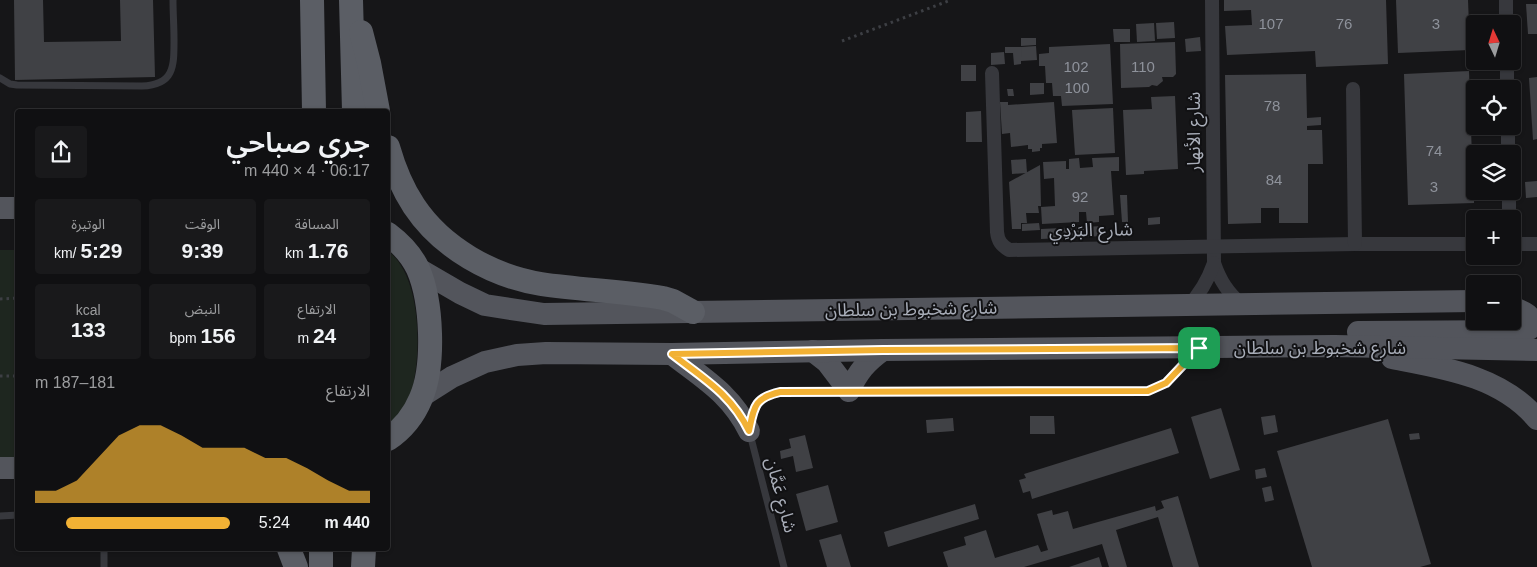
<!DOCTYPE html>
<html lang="ar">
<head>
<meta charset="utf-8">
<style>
  :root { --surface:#101012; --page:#19191b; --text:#f1f3f6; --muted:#9c9d9f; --line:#303032; --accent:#f2b134 }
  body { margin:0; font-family:Helvetica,"Noto Sans Arabic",sans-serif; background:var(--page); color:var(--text); direction:rtl; height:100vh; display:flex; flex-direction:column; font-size:19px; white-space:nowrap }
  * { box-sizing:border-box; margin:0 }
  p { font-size:16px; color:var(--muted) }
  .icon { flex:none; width:28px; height:28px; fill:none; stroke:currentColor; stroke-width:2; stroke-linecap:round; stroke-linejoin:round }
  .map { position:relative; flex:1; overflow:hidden; direction:ltr }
  .panel { position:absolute; left:15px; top:109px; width:375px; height:442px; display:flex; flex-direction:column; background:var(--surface); border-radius:5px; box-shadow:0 1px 4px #0004,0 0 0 1px var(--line); direction:rtl }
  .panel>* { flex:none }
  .needle { width:32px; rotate:356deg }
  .buttons { position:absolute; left:1466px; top:15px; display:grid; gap:10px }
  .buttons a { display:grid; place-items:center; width:55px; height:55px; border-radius:5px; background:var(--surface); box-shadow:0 1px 4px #0004,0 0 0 1px var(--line); font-size:25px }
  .pin { position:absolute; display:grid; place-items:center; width:42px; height:42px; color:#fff; margin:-21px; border-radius:10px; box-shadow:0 2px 8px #0006 }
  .round { display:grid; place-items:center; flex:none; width:52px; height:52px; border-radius:5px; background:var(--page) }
  .overview { display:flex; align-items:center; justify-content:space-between; height:85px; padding:0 20px }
  h1 { font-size:28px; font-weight:600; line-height:38px }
  .metrics { display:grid; grid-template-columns:repeat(3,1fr); gap:8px; height:85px; padding:5px 20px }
  .metrics div { display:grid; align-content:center; border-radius:5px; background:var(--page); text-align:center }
  .metrics b { font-size:21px; font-weight:600 }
  .metrics small { font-size:14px; font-weight:400 }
  .metrics p { font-size:14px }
  .chart { height:140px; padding:10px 20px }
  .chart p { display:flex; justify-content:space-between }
  .chart svg { width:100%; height:90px; margin-top:5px; fill:var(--accent); opacity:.7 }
  ul { padding:0 20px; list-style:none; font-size:16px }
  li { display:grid; grid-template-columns:80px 60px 1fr; align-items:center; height:38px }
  li i { height:12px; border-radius:6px; background:var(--accent) }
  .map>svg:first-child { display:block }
  .green { fill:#1e261f }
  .building { fill:#404145 }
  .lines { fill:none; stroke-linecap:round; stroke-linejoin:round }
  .path { stroke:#3d3f44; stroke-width:3; stroke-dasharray:2.5 4; stroke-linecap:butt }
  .service { stroke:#37383d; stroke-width:7 }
  .minor { stroke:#37383d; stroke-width:14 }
  .primary { stroke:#53555c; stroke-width:22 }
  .trunk { stroke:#5b5e65; stroke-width:24 }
  .route-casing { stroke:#fff; stroke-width:10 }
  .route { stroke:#f2b134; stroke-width:6 }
  .labels { text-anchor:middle; stroke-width:4; stroke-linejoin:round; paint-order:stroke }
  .number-label { font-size:15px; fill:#8e929b }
  .street-label { font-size:18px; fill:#a8adb8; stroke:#111113 }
</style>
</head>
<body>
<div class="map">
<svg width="1537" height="567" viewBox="0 0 1537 567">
  <rect width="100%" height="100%" fill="#161618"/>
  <g class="green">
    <rect x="0" y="250" width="17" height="214"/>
    <path d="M388,251C420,275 421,344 414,380C414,385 413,391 412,395C408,405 394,421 388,430Z"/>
  </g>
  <g class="building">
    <path d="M14,0H43L44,42L121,41L120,0H153L155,77L15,80Z"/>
    <path d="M1224,0H1386L1388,64L1316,67L1315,51L1227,55L1225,26L1252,25L1251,10L1224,11Z"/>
    <path d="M1396,0H1468L1470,50L1398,53Z"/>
    <path d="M1526,4H1537V34H1528Z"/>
    <path d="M1174,22L1175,38L1157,39L1156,23Z"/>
    <path d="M1154,23L1155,41L1137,42L1136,24Z"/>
    <path d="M1113,29H1130V42H1114Z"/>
    <path d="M1200,37L1201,51L1186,52L1185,39Z"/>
    <path d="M1021,38H1036V45L1021,46Z"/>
    <path d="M1175,42L1176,74L1173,77H1162L1163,81L1157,86L1152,85L1149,87L1121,88L1120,44Z"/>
    <path d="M1110,44L1113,104L1062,106L1061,96H1053L1052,83H1046L1045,66H1039V54L1049,53V47Z"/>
    <path d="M1036,46L1037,60L1021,61V64L1014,65L1013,53H1005V47H1021L1022,57L1021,47Z"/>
    <path d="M1004,52L1005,64L991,65V53Z"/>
    <rect x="961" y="65" width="15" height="16"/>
    <path d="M1469,71L1473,186L1475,185V191H1482V200H1474V203L1408,205L1404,74Z"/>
    <path d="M1306,74L1307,118L1321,117V125L1307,126V130H1322L1323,164H1308V223H1279V208H1261V223L1228,224L1225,75Z"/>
    <path d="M1537,77V139L1533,140L1529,78Z"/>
    <path d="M1030,83H1044V94L1030,95Z"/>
    <path d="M1007,89H1013L1014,96H1008Z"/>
    <path d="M1175,96L1178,169L1144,171V174L1126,175L1123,110L1152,109L1151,97Z"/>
    <path d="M1000,102H1008V105L1054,102L1057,143L1042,144V148H1040V151L1032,152V149H1028V145L1011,147L1010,133L1002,134Z"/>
    <path d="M1113,108L1115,153L1075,155L1072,110Z"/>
    <path d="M981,111L982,142H966V112Z"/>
    <path d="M1119,157V171H1111L1114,215L1099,216V222L1087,223L1086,212H1079V222L1042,224L1041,207L1055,206L1054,178L1044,179L1043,162L1066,161V169H1069V159L1079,158L1080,168L1093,167L1092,158Z"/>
    <path d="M1026,159L1027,173L1012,174L1011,160Z"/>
    <path d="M1040,165L1041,206H1038L1039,213H1026L1027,223H1021V229H1012L1009,182Z"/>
    <path d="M1537,181V197L1526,198L1525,182Z"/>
    <path d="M1120,195H1127L1128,222H1122Z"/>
    <path d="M1160,217V224L1148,225V218Z"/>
    <path d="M1039,223L1040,230L1022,231V224Z"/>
    <path d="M1103,226V236L1041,239V229Z"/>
    <path d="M1221,408L1240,470L1210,479L1191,417Z"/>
    <path d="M1275,415L1278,432L1264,435L1261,417Z"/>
    <path d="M1030,416H1054L1055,434H1030Z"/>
    <path d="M953,418L954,431L927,433L926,420Z"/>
    <path d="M1388,419L1431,564L1420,567H1312L1277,451Z"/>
    <path d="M1171,428L1179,453L1032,499L1030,491L1023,493L1019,480L1026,478L1024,474Z"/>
    <path d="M1419,433L1420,439L1410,440L1409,434Z"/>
    <path d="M805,435L813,468L796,472L793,456L781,459L780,451L791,448L789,439Z"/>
    <path d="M1265,468L1267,477L1256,479L1255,470Z"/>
    <path d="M828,485L838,522L806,531L796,494Z"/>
    <path d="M1271,486L1274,500L1265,502L1262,488Z"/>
    <path d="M1178,496L1199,567H1173L1158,517L1116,530L1127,567H1109L1102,544L1024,567H948L943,552L966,545L964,537L986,530L995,558L1038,545L1041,552L1048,550L1037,514L1052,510L1053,515L1068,511L1073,529L1155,506L1156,511L1164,508L1161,501Z"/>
    <path d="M975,504L979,519L888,547L884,532Z"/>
    <path d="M841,534L851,567H827L819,540Z"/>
    <path d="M1099,557L1102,567H1069Z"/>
  </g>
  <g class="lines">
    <g class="path">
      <path d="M842,41L951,0"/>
      <path d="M0,299L18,298"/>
      <path d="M0,376H17"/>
      <path d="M17,376L18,430"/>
    </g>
    <g class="service">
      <path d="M0,78L10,84L17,85L142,86C175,85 174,65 174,39C174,26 173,13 173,0"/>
      <path d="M751,421C755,402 761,397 780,392L1148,391C1170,384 1182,368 1196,352"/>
      <path d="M750,434L784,567"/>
      <path d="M0,516L18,515"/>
      <path d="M104,549V567"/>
    </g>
    <g class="minor">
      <path d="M1212,0L1214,263C1220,281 1228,293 1242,305"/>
      <path d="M1506,0V24"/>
      <path d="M1507,61V89"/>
      <path d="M992,73L997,232C998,241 1001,245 1009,250L1355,244H1475"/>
      <path d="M1353,89L1355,244"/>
      <path d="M1508,126V154"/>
      <path d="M1509,191V219"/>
      <path d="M1512,244H1537"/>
      <path d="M1188,306C1201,293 1208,280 1214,263"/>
    </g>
    <g class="primary">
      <path d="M0,208H18"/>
      <path d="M417,268L460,293L485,305L544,314L1475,301"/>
      <path d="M1358,332L1522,331L1529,329L1532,321C1529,313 1520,311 1512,307"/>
      <path d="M813,351L827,362L849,391C858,372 866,362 883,350"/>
      <path d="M672,354C704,379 731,394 749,431"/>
      <path d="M1392,358C1444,368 1501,376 1537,419"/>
      <path d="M422,396L452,377L485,362L517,355L546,353L672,354L883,350L1335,346L1537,350"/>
      <path d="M0,468H18"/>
    </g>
    <g class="trunk">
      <path d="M312,0L314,111"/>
      <path d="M351,0L354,111"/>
      <path d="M361,32L369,63L378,111"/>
      <path d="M388,147C394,168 402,188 414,206C442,248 492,276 541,284C581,290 622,291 663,298L673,301L693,312"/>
      <path d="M388,234C400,243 411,254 418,269C432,301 435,365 421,398C414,415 403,429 388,439"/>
      <path d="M289,549L296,567"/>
      <path d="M321,549V567"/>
      <path d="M363,567L364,549"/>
    </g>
  </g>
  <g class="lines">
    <g class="route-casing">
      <path id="route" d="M1199,348L1166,383L1148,391L780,392C754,398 754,407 749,431C731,394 704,379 672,354L883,350Z"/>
    </g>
    <use href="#route" class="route"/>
  </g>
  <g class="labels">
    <g class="number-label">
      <text x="1271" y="29">107</text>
      <text x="1344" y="29">76</text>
      <text x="1436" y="29">3</text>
      <text x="1076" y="72">102</text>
      <text x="1143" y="72">110</text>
      <text x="1077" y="93">100</text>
      <text x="1272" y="111">78</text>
      <text x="1434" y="156">74</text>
      <text x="1274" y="185">84</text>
      <text x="1434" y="192">3</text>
      <text x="1080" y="202">92</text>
    </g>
    <g class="street-label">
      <text transform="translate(1194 132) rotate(-90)" y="6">شارع الأنهار</text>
      <text transform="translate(1091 230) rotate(-1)" y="6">شارع البَرْدِي</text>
      <text transform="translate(911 309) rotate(-1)" y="6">شارع شخبوط بن سلطان</text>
      <text x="1320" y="354">شارع شخبوط بن سلطان</text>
      <text transform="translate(781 495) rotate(75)" y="6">شارع عَمَّان</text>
    </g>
  </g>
</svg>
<div class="buttons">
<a><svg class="needle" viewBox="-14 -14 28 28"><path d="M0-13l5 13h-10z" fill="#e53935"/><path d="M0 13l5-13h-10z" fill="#9c9d9f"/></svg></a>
<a><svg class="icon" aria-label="locate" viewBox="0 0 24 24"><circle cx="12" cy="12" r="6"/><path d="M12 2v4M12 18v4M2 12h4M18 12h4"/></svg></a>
<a><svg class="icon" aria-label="layers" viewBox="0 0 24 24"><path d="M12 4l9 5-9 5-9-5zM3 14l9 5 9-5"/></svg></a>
<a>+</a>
<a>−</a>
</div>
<div class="pin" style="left:1199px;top:348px;background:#1e9e55"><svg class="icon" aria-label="arrive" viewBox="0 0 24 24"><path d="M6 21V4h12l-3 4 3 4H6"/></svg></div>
<section class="panel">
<div class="overview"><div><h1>جري صباحي</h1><p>06:17 · 4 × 440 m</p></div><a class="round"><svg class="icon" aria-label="share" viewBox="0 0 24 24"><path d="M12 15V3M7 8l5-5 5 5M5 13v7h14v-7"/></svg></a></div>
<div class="metrics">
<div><p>المسافة</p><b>1.76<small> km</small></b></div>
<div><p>الوقت</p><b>9:39</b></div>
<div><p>الوتيرة</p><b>5:29<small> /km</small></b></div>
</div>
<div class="metrics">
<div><p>الارتفاع</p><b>24<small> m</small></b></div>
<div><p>النبض</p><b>156<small> bpm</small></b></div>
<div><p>kcal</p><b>133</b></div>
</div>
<div class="chart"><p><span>الارتفاع</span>181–187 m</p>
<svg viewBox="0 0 160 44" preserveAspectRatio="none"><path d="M0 44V38L10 38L20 33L30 22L40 11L50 6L60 6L70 11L80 17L90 17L100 17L110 22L120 22L130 27L140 33L150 38L160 38V44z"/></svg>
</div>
<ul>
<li><b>440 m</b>5:24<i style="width:84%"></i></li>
</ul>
</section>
</div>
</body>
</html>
